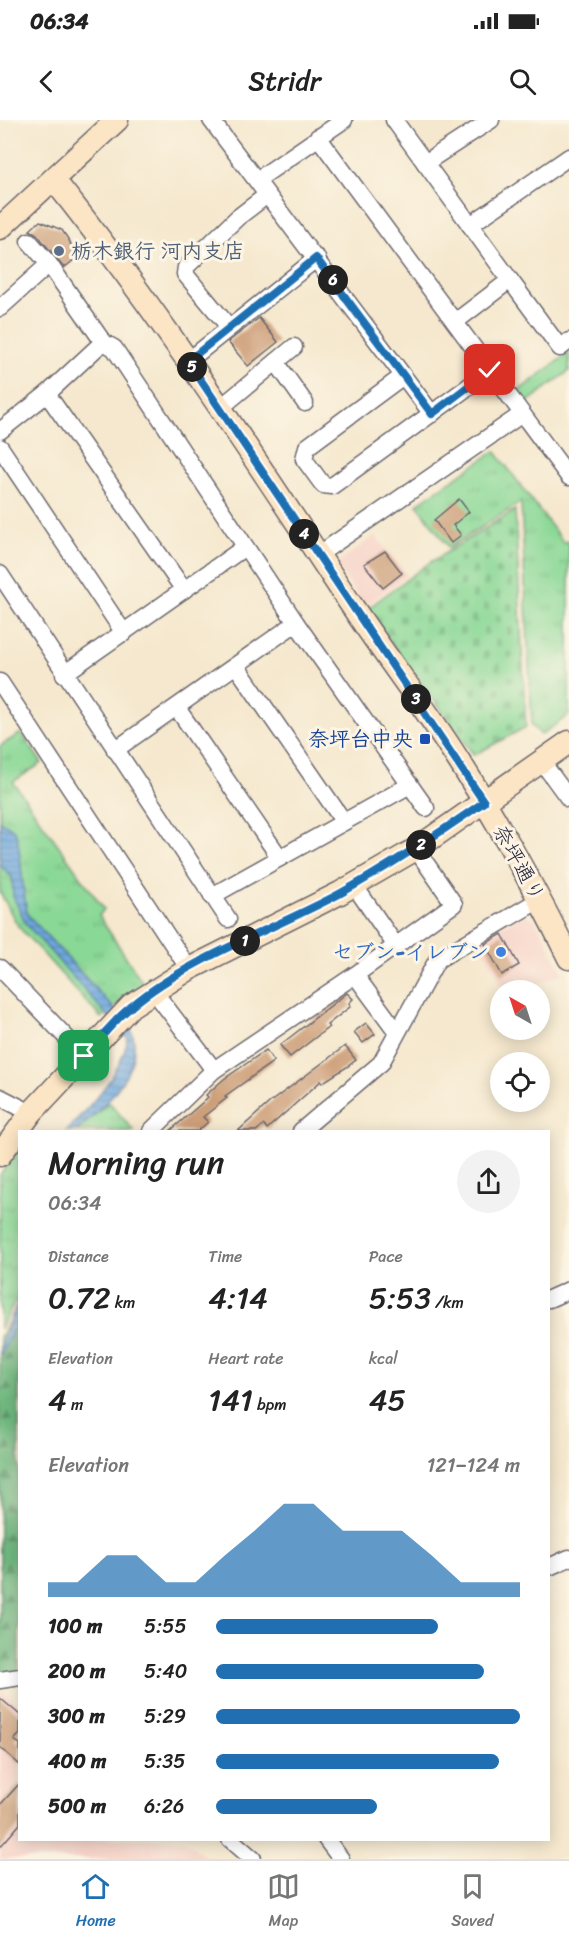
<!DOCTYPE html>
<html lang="en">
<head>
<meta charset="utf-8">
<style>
  :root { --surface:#fff; --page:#f2f2f2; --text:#222; --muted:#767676; --line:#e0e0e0; --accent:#1f6fb2 }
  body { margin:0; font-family:Sriracha,"Klee One",sans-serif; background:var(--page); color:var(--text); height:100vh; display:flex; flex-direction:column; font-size:22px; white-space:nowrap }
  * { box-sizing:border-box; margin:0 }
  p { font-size:20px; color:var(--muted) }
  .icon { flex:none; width:33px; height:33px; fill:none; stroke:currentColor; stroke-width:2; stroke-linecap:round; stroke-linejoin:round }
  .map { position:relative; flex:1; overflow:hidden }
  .sheet { position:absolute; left:18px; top:1010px; width:532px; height:711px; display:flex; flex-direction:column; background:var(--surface); border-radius:0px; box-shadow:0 3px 15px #0003 }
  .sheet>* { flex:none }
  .needle { width:39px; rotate:321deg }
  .tools { position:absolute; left:490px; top:860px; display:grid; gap:12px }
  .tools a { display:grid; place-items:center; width:60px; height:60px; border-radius:50%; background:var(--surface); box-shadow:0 3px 15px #0003; font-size:30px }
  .pin { position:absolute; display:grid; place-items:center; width:51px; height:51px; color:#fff; margin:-26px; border-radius:12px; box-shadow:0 3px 9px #0006 }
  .km { position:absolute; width:30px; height:30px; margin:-15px; border-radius:50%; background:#222; color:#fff; font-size:16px; line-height:30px; text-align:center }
  .round { display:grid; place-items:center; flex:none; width:63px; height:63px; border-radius:32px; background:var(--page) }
  .head { display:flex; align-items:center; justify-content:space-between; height:102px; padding:0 30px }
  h1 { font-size:33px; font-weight:600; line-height:45px }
  .figures { display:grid; grid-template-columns:repeat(3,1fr); gap:9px; height:102px; padding:6px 30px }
  .figures div { display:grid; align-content:center }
  .figures b { font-size:30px; font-weight:600 }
  .figures small { font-size:16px; font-weight:400 }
  .figures p { font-size:16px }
  .chart { height:168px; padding:12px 30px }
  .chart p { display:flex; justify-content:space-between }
  .chart svg { width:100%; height:108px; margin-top:6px; fill:var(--accent); opacity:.7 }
  ul { padding:0 30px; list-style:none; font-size:20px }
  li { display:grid; grid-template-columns:96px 72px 1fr; align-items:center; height:45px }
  li i { height:15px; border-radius:8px; background:var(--accent) }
  .status { display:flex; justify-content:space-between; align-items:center; height:42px; padding:0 30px; background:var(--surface); direction:ltr }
  .status svg { height:16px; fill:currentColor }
  header { display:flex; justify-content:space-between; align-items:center; height:78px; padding:0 30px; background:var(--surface); font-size:27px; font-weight:600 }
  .dock { display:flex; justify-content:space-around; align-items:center; height:84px; border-top:2px solid var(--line); background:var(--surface); font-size:16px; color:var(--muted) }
  .dock a { display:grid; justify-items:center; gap:3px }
  .dock .current { color:var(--accent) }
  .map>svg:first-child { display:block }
  .built { fill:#f7d1c7 }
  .grass { fill:url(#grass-tufts); stroke:#567d68; stroke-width:1.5 }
  .forest { fill:url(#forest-firs); stroke:#486d5d; stroke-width:1.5 }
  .cemetery { fill:url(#cemetery-stones); stroke:#567d68; stroke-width:1.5 }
  .water { fill:url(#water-rules); stroke:#48658c; stroke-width:1.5 }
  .building { fill:#cd9f79 }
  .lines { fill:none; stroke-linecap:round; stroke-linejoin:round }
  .street-casing { stroke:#6c676e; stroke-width:19 }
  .secondary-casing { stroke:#6c676e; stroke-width:25 }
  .street { stroke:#fff; stroke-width:16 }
  .secondary { stroke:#fce5c4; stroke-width:22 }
  .route-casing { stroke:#fff; stroke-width:12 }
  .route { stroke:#1f6fb2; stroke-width:8 }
  .service-dot { fill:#5c6f8a; stroke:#fcf5e5; stroke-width:2 }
  .transit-dot { fill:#1a4fb4; stroke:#fcf5e5; stroke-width:2 }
  .shop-dot { fill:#3f7fe0; stroke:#fcf5e5; stroke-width:2 }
  .labels { text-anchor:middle; stroke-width:6; stroke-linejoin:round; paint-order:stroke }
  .service-label { font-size:21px; font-weight:bold; fill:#4e5e75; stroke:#fcf5e5; text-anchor:start }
  .transit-label { font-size:21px; font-weight:bold; fill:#164399; stroke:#fcf5e5; text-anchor:end }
  .street-label { font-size:21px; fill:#22223b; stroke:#fcf5e5 }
  .shop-label { font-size:21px; font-weight:bold; fill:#366cbe; stroke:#fcf5e5; text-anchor:end }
</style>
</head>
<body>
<div class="status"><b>06:34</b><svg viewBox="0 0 49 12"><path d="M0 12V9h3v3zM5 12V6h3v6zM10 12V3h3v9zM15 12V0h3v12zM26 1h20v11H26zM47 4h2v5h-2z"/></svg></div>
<header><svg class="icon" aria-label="back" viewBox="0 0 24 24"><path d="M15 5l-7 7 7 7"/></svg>Stridr<svg class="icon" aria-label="search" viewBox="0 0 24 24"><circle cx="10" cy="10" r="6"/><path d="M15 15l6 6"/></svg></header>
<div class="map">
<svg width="569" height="1739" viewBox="0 0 569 1739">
  <defs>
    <pattern id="grass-tufts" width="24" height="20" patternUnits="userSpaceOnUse" patternTransform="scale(1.5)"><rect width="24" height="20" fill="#8ad896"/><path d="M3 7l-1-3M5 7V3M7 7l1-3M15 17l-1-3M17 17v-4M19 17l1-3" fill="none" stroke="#77b982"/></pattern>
    <pattern id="forest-firs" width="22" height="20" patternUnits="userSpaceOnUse" patternTransform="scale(1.5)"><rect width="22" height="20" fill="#6fb87f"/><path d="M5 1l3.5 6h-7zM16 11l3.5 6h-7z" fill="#5b9569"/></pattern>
    <pattern id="cemetery-stones" width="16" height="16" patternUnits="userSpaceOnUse" patternTransform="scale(1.5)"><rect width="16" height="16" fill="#8ad896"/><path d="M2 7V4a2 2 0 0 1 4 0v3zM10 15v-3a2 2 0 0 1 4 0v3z" fill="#77b982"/></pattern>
    <pattern id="water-rules" width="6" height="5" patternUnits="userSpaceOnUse" patternTransform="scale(1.5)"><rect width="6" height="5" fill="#6ea8de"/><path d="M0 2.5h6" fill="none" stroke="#5a88b5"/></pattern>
  </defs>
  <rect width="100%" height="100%" fill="#fcf5e5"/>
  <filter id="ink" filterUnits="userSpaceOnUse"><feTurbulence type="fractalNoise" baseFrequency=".0167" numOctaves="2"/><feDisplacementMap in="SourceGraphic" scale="12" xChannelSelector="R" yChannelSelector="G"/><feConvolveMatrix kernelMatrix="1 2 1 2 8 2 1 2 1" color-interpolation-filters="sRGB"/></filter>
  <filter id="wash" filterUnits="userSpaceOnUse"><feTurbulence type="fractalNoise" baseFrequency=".008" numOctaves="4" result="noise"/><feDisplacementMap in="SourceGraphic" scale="24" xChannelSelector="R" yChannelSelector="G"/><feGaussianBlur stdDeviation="1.35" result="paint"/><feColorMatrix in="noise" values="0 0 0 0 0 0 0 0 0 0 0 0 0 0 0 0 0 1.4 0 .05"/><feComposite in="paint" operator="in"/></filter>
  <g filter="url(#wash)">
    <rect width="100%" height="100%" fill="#f5e8ce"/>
    <g class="built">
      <path d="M375,415L407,455L365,486L338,447L340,442Z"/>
      <path d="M524,795L535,799L563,853L523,870H505L478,819Z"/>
      <path d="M0,1569L19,1585L20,1719H184L208,1739H0Z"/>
    </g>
    <g class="grass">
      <path d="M569,233V251L525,284L517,272Z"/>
      <path d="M495,331L564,423L569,420V595L541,615L532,605L521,382L449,428L417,384Z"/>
      <path d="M21,613L42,643L13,662L104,789L99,796L143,863L101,898L18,806L0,772V626Z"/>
      <path d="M109,982L134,1011H77Z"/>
      <path d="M19,1029V1174L0,1209V1055Z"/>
    </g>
    <path class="forest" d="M19,1187V1554H0V1216Z"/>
    <path class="cemetery" d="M515,390L526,607L474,635L367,489L429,443Z"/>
    <g class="water">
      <path d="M0,701C4,704 12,707 15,712C21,719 22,777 28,795L129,905C150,945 104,986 77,1011H66C91,985 120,955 128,919L26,804L13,776L12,757L0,745Z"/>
      <path d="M19,1178V1199L0,1237C0,1217 13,1198 19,1178Z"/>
    </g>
    <g id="blocks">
      <g class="building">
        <path d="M40,101L62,110L70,122L75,139L64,148L37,114L30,110Z"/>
        <path d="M259,198L278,222L248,246L228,222Z"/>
        <path d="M459,379L469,392L453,405L461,415L451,423L434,400Z"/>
        <path d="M385,431L402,453L383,468L364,444Z"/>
        <path d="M502,814L519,845L502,855L485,824Z"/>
        <path d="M347,873L353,879L349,883L351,886L327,905L329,907L290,937L280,925Z"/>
        <path d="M366,903L375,914L363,923L354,912Z"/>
        <path d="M345,926L356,940L347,947L322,963L321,961L267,1009L264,1005L256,1011H238L269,983Z"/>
        <path d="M266,930L274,941L225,976L227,978L203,997L208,1002L198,1011H170L203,982L208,977L206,975L224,959Z"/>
        <path d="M0,1578L20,1595V1614L14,1620L20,1624V1645L0,1627Z"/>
        <path d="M20,1663V1704L0,1727V1685Z"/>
      </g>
    </g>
  </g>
  <g filter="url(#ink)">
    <use href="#blocks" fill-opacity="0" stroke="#6c676e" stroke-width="1.5"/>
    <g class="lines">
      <g class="street-casing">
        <g id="street">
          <path d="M211,0L432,294"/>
          <path d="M394,0L510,160L455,202"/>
          <path d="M318,17L569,357"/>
          <path d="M425,43L491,0"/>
          <path d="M257,60L344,0"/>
          <path d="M470,105L569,37"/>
          <path d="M29,121L49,144L103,222L114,228L296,503L426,688"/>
          <path d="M510,160L560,228L569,221"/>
          <path d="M0,188L49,144"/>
          <path d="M229,207L185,154L186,147L237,98L267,75"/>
          <path d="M188,241L317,138"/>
          <path d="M276,242L305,283"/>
          <path d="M403,256L307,327L304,339L323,365L332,366L490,251"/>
          <path d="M47,274L184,470"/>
          <path d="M219,289L294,227"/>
          <path d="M0,311L47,274L103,222"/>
          <path d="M0,327L124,513"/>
          <path d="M318,435L522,294"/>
          <path d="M0,454L228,799"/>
          <path d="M237,547L344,702"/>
          <path d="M64,554L245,427"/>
          <path d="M0,562L189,849"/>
          <path d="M177,588L280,738"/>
          <path d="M115,630L296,503"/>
          <path d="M542,642L569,679"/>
          <path d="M354,765L396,826"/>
          <path d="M212,776L410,665"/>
          <path d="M0,848L84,936"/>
          <path d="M355,855L397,912"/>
          <path d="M153,870L214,950"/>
          <path d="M0,977L31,993"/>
          <path d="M151,1011L214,950L355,855L454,784L416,729"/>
          <path d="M301,1011L381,943L437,840L539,780"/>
          <path d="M549,1179L569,1170"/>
          <path d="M549,1447L569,1438"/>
          <path d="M0,1560L20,1557"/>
          <path d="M230,1719L253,1739"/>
          <path d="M326,1719L341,1739"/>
        </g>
      </g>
      <g class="secondary-casing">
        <g id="secondary">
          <path d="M54,60C161,194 255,339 350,483C385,536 425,587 459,641C500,705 536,771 569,838"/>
          <path d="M0,108L117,0"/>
          <path d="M0,1035L31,993L131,886L189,849L340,773L416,729L569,622"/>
        </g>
      </g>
      <use href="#street" class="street"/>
      <use href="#secondary" class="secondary"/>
    </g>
  </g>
  <g class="lines" filter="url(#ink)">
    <g class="route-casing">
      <path id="route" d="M84,936C100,919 114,900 132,886C187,839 277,808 341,773C391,745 438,714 484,682L188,241L316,138L432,294L490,250"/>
    </g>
    <use href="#route" class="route"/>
  </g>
  <circle class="service-dot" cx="59" cy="131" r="6"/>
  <rect class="transit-dot" x="419" y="613" width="12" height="12" rx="3"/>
  <circle class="shop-dot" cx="501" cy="832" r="6"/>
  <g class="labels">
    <g class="service-label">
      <text x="71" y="138">栃木銀行 河内支店</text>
    </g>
    <g class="transit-label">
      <text x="413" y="626">奈坪台中央</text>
    </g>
    <g class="street-label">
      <text transform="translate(519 743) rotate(61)" y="7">奈坪通り</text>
    </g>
    <g class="shop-label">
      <text x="489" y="839">セブン-イレブン</text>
    </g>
  </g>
</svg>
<div class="tools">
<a><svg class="needle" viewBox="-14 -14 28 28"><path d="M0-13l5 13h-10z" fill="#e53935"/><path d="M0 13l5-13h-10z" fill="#767676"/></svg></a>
<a><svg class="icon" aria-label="locate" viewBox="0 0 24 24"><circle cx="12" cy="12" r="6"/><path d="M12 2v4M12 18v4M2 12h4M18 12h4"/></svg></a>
</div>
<div class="pin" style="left:84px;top:936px;background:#1e9e55"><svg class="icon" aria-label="arrive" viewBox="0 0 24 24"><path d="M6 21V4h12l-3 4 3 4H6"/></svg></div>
<div class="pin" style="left:490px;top:250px;background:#d93025"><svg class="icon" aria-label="check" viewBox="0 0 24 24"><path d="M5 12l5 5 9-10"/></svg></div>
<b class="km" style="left:245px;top:821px">1</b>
<b class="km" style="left:421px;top:725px">2</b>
<b class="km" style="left:416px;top:579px">3</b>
<b class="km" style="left:304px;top:414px">4</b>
<b class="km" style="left:192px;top:247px">5</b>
<b class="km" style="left:333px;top:160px">6</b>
<section class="sheet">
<div class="head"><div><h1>Morning run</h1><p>06:34</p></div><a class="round"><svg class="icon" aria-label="share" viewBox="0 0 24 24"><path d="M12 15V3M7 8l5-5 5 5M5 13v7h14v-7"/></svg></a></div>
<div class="figures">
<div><p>Distance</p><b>0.72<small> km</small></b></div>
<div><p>Time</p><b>4:14</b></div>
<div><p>Pace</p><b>5:53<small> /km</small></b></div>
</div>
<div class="figures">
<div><p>Elevation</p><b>4<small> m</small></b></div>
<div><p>Heart rate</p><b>141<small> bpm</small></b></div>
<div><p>kcal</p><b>45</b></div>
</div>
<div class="chart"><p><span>Elevation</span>121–124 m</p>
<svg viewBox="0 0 160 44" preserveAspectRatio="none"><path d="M0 44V38L10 38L20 27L30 27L40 38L50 38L60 27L70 17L80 6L90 6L100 17L110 17L120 17L130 27L140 38L150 38L160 38V44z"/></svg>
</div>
<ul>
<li><b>100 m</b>5:55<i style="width:73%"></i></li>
<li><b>200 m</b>5:40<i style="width:88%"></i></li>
<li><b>300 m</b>5:29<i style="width:100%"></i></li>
<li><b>400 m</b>5:35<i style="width:93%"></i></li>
<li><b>500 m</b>6:26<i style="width:53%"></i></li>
</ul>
</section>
</div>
<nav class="dock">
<a class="current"><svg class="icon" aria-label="home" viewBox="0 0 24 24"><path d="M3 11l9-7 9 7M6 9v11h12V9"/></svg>Home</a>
<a><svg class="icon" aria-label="map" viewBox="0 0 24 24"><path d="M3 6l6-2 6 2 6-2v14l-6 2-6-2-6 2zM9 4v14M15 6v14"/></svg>Map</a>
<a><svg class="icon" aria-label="saved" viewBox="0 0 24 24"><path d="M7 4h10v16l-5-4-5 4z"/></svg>Saved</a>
</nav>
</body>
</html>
